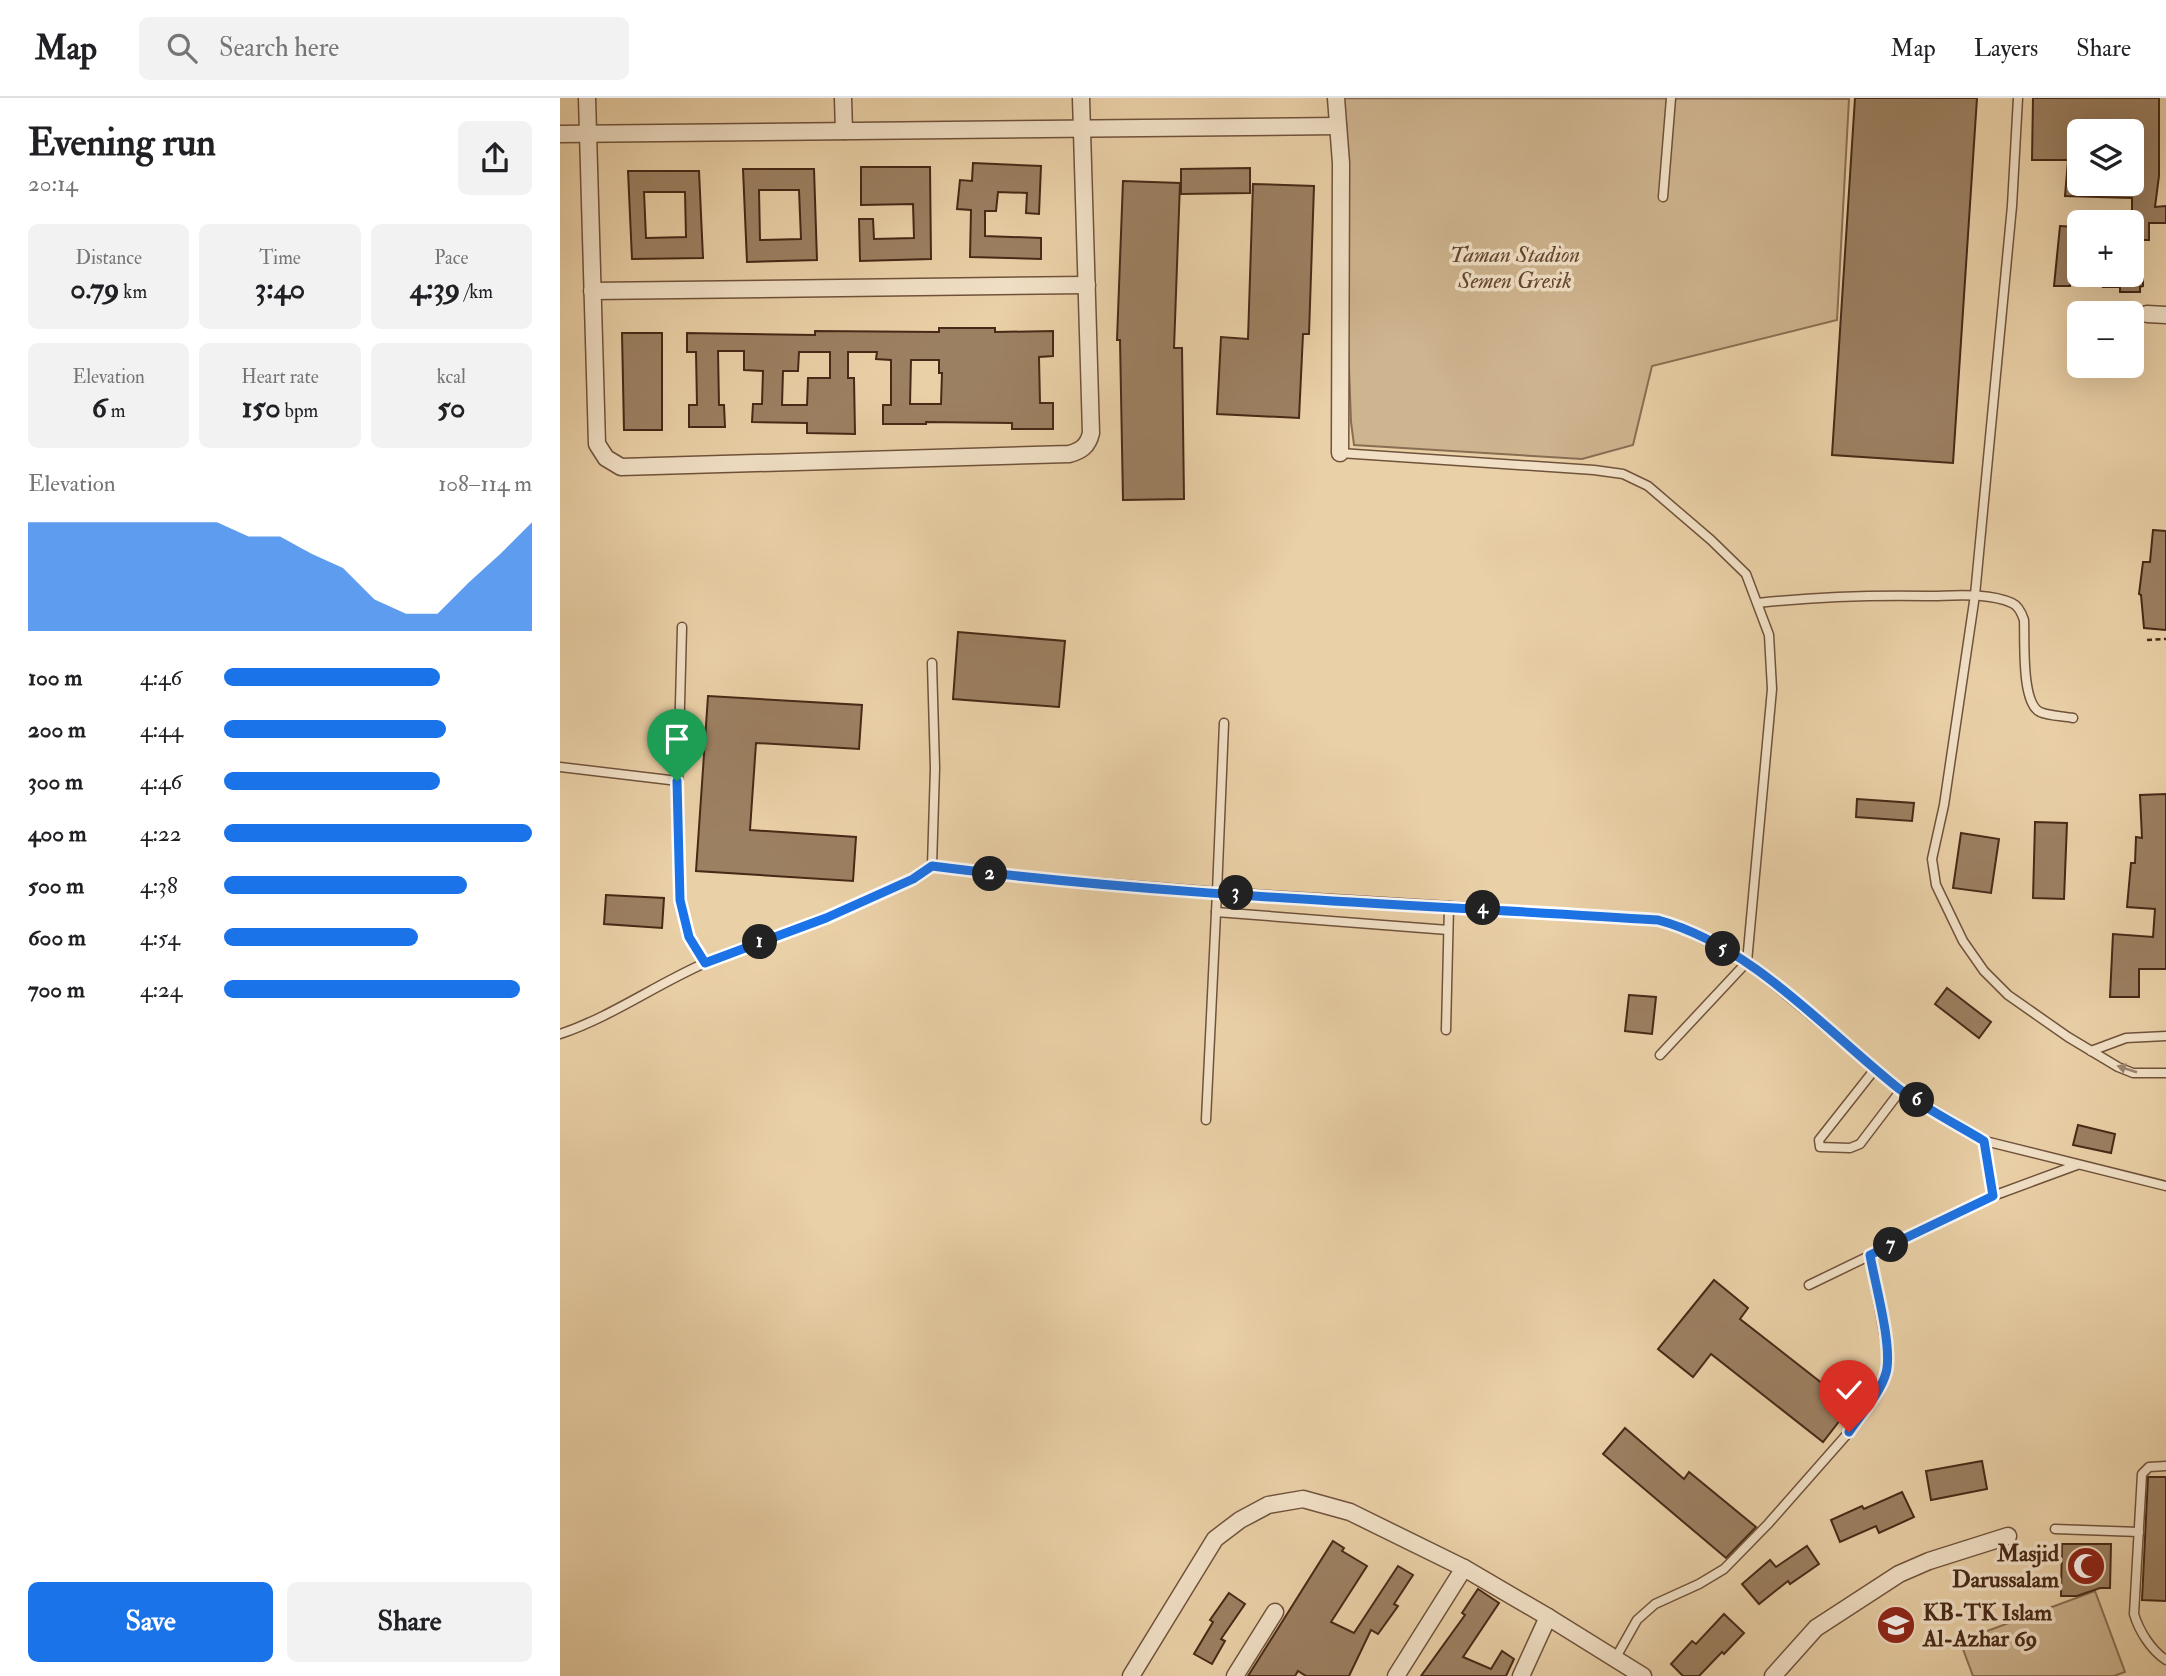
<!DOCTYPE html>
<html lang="en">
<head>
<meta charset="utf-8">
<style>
  :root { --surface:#fff; --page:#f2f2f2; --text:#202124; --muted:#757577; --line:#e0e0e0; --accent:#1a73e8 }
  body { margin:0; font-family:"IM FELL Double Pica",serif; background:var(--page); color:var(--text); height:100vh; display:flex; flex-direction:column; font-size:26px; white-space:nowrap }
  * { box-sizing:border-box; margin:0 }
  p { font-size:23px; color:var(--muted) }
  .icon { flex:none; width:38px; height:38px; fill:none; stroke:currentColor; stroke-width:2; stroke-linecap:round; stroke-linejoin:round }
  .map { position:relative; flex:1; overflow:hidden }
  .panel { display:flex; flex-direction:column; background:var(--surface); width:560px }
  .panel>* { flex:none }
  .fabs { position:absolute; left:1507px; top:21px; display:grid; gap:14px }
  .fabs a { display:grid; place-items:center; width:77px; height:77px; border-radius:10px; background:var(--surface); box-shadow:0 7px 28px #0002; font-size:35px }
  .pin { position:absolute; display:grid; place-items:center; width:60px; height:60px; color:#fff; margin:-72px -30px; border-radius:50% 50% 50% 0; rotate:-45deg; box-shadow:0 0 7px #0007 }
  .pin .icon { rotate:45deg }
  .km { position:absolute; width:35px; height:35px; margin:-18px; border-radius:50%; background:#222; color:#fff; font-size:19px; line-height:35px; text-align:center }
  .round { display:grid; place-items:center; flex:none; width:74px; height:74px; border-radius:10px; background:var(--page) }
  .headline { display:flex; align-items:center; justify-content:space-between; height:119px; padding:0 28px }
  h1 { font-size:38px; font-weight:700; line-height:52px }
  .stats { display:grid; grid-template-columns:repeat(3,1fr); gap:10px; height:119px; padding:7px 28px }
  .stats div { display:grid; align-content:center; border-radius:10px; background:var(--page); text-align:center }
  .stats b { font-size:30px; font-weight:700 }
  .stats small { font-size:19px; font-weight:400 }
  .stats p { font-size:19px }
  .chart { height:196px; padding:14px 28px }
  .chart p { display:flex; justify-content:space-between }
  .chart svg { width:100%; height:126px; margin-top:7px; fill:var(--accent); opacity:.7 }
  .cta { display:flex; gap:14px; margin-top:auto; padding:14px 28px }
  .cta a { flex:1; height:80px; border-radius:10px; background:var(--accent); color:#fff; font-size:28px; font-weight:700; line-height:80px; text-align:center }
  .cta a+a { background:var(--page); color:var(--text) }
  ul { padding:0 28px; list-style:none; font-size:23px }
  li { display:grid; grid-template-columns:112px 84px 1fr; align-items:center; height:52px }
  li i { height:18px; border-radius:9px; background:var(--accent) }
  header { display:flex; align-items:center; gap:42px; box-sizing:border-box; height:98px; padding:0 35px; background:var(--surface); border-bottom:2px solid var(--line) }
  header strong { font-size:33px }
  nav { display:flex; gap:38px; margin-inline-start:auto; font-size:24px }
  .search { width:490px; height:63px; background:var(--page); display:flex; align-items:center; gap:18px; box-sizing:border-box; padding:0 24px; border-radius:10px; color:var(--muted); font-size:26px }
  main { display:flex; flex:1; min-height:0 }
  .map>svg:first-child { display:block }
  .green { fill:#ceb48f; stroke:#8a6e53; stroke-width:2 }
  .building { fill:#9c8062; stroke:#472917; stroke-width:2; fill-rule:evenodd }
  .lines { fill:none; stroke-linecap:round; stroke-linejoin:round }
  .service-casing { stroke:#70533b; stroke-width:11 }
  .minor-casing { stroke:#70533b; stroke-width:19 }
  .path { stroke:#472917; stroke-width:2.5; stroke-dasharray:5 3.5; stroke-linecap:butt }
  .service { stroke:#f1e0c6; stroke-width:8 }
  .minor { stroke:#f1e0c6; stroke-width:16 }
  .oneway { fill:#9c846e }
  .route-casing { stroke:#fff; stroke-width:14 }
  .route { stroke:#1a73e8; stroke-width:9 }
  .labels { text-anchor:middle; stroke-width:7; stroke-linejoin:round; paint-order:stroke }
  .park-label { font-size:23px; font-style:italic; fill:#62452f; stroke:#f1e0c6 }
  .poi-label { font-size:23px; font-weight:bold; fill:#472917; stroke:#f1e0c6; text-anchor:end }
</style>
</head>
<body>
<header>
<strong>Map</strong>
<div class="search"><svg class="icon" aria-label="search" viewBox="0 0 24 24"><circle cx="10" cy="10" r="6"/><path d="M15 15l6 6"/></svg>Search here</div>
<nav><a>Map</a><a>Layers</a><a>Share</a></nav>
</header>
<main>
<section class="panel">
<div class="headline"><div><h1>Evening run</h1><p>20:14</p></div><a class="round"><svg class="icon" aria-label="share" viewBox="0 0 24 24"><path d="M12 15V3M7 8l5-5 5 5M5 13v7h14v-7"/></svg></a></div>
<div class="stats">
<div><p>Distance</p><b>0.79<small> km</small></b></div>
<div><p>Time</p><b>3:40</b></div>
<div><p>Pace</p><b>4:39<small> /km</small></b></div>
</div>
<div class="stats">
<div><p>Elevation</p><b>6<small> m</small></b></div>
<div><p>Heart rate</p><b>150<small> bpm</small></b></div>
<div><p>kcal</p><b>50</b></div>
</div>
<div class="chart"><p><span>Elevation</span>108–114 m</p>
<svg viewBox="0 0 160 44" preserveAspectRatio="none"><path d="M0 44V6L10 6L20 6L30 6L40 6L50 6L60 6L70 11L80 11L90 17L100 22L110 33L120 38L130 38L140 27L150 17L160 6V44z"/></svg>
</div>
<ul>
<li><b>100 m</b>4:46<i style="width:70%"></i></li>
<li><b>200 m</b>4:44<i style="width:72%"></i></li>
<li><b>300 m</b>4:46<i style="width:70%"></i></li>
<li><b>400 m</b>4:22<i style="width:100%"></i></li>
<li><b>500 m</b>4:38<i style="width:79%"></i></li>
<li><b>600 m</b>4:54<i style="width:63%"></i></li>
<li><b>700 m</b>4:24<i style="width:96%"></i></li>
</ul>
<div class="cta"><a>Save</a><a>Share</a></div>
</section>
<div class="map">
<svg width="1606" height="1578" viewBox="0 0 1606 1578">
  <rect width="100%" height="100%" fill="#ead0a7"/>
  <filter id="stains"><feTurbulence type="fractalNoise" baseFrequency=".00286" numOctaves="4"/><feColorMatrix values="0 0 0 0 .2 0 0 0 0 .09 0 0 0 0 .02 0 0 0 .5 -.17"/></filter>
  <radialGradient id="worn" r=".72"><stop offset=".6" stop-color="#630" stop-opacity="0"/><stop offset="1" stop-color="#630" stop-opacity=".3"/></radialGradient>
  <g class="green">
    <path d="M779,0L1289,1L1277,222L1092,268L1073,347L1022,361L794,347L791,324Z"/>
    <path d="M1535,1493L1565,1574L1554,1578H1413L1400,1543Z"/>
  </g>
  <g class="building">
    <path d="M1295,0H1417L1393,365L1272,357Z"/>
    <path d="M1473,0H1599V78L1595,109L1606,108V125H1589V142H1572V100L1505,98L1508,62H1472ZM1519,33H1573L1574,86H1519Z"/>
    <path d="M413,65L481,68L479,116L466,115L467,95L438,94L436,113H425V138L481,140V161L410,159L411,112L397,111L400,82L412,83Z"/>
    <path d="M301,69H370L371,161L300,163L299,121H313L314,141L354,140L353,106L301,107Z"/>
    <path d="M690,70V95L621,96V71Z"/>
    <path d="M183,71H254L257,162L187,164ZM199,92H239L241,141L200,142Z"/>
    <path d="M68,73H139L143,160L72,161ZM84,94H125L126,139L86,140Z"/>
    <path d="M563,83L620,85L614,250H622L624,401L563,402L560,242H557Z"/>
    <path d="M693,86L754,88L749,236H743L739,320L657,316L661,239L688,241Z"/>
    <path d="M1500,128L1515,129L1510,188H1494Z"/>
    <path d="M1543,177H1583V188L1580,189V194H1560V189H1543Z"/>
    <path d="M379,230H435V234L493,233V258L479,259L480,305H493V331H452V325L366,324V326H323V307H331V262L316,261L317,254H288V280H294L295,336L247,335V325L192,324L193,306H202L203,273L184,272V253H158L159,307H164L165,329H129V307H137L136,254H127V235L255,237V233L379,234ZM239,254H270V280H248L247,307H222L223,273H238ZM351,262H379V275H382L381,306H350Z"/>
    <path d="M62,235H102V332H64Z"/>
    <path d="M1593,432L1606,433V532L1584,530L1581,497L1579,496L1583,464H1590Z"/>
    <path d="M398,534L505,543L499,609L393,601Z"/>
    <path d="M148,598L302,607L299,651L196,645L190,732L296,739L293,783L136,773Z"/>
    <path d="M1606,696V871H1579V899H1550L1553,836L1593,839L1595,811L1567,809L1571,765H1575L1576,739L1582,740L1580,697Z"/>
    <path d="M1297,701L1354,705L1352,723L1296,719Z"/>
    <path d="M1475,724L1507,725L1504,801L1473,800Z"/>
    <path d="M1401,735L1439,741L1431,795L1393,790Z"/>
    <path d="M46,797L104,800L102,830L44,826Z"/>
    <path d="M1387,890L1431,924L1419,940L1375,906Z"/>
    <path d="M1069,897L1096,899L1092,936L1065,933Z"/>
    <path d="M1518,1027L1555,1036L1551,1055L1513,1047Z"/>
    <path d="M1154,1182L1188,1210L1180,1221L1291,1308L1263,1344L1151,1256L1133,1279L1098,1251Z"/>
    <path d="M1065,1330L1124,1381L1129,1374L1196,1429L1166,1460L1043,1356Z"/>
    <path d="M1422,1363L1427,1391L1371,1402L1366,1373Z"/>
    <path d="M1588,1379H1606V1503L1582,1502Z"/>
    <path d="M1342,1394L1354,1419L1319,1435L1316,1428L1280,1444L1271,1422L1302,1408L1304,1411Z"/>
    <path d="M773,1443L784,1450L782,1453L807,1468L771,1524L794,1535L838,1468L853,1477L834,1506L838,1508L818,1536L811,1532L789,1578H746L738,1573L735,1578H688Z"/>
    <path d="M1502,1446H1551L1550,1490H1540L1517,1498H1501Z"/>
    <path d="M1247,1448L1259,1466L1230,1486L1228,1483L1199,1506L1182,1486L1210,1462L1216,1469Z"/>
    <path d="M918,1491L939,1505L903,1559L931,1571L942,1553L954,1561L946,1578H861L905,1517L902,1515Z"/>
    <path d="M669,1495L685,1506L661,1541L665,1543L652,1566L634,1556L653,1524L650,1522Z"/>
    <path d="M1164,1516L1184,1535L1164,1556L1162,1554L1139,1578H1123L1111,1566L1132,1543L1136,1546Z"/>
  </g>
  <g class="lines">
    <g class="service-casing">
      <g id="service">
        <path d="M1458,0L1452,108L1415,497L1384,707L1372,761L1376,787L1403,843L1424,873L1448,897L1508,939L1558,969L1573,975H1606"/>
        <path d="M1103,99L1111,0"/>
        <path d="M780,355L1034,372L1063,376L1088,388L1151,442L1186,476L1209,537L1212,591L1187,864L1341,992L1425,1043L1606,1088"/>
        <path d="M1198,505C1254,499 1309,497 1366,498C1393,498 1427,494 1452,505C1459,508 1462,516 1464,522C1465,542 1461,605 1480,614C1489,618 1503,618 1513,620"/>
        <path d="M372,565L375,670L372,768L443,777L657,794L646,1022"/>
        <path d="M664,625L657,794L889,808"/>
        <path d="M0,669L118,683L120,802L129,839L145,865"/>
        <path d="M118,683L122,529"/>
        <path d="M656,814L888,832"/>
        <path d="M886,932L889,808L1098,822L1126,832L1187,864L1100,957"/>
        <path d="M0,936C51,919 95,887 145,865C219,832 303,814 372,768"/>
        <path d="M1531,953L1566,940L1606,938"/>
        <path d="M1315,971L1259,1042L1260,1049L1290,1050L1300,1046L1341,992"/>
        <path d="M1425,1043L1433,1098"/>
        <path d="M1249,1187L1433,1098L1517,1067"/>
        <path d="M1606,1368L1589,1369L1582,1376L1574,1516C1579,1533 1591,1552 1606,1562"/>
        <path d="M1495,1431L1579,1434"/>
        <path d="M1055,1561L1077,1522L1095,1506L1139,1486L1164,1471L1208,1426L1289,1334L1321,1287L1326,1273L1327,1252L1310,1157"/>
      </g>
    </g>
    <g class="minor-casing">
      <g id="minor">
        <path d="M27,0L37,346L46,360L61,369L509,356C521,353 528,348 531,335L521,0"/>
        <path d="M283,0L284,33"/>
        <path d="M776,0L781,65L780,355"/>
        <path d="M0,36L778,28"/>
        <path d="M32,193L527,187"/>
        <path d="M1587,216L1606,217"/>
        <path d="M571,1578L655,1441L680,1422L708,1407L743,1401L790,1414L904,1470"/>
        <path d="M675,1578L715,1514"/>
        <path d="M836,1578L904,1470L988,1519L1083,1578"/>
        <path d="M961,1578L988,1519"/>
        <path d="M1213,1578L1256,1530L1339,1476L1369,1463L1448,1438"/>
      </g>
    </g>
    <path class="path" d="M1587,542L1606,541"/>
    <use href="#service" class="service"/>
    <use href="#minor" class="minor"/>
  </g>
  <defs><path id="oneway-solid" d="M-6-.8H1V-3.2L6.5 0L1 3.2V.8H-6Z" transform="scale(1.75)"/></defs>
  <use class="oneway" href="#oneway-solid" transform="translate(1567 971) rotate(-162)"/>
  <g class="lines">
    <g class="route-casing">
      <path id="route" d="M117,683L120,802L129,839L145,865L266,820L353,781L372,768C612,799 856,806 1098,822C1191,847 1264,931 1338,990C1364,1010 1396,1026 1424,1043L1433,1098L1310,1157C1315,1186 1333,1249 1326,1275C1320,1296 1301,1316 1289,1334"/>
    </g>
    <use href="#route" class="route"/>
  </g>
  <defs>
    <g id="mosque-disc" transform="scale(2.0125)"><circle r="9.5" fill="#8f2418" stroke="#f1e0c6"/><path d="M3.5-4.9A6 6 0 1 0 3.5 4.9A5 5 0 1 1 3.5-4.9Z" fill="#fff"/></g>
    <g id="school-disc" transform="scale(2.0125)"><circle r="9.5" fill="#8f2418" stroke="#f1e0c6"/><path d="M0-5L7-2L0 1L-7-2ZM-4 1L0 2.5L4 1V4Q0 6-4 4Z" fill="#fff"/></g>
  </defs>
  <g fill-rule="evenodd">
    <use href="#mosque-disc" x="1526" y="1468"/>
    <use href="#school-disc" x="1336" y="1527"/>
  </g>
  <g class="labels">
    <g class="park-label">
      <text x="955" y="164">Taman Stadion<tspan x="955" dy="26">Semen Gresik</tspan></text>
    </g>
    <g class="poi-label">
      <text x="1499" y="1463">Masjid<tspan x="1499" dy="26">Darussalam</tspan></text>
      <text x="1363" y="1522" text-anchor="start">KB-TK Islam<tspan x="1363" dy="26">Al-Azhar 69</tspan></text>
    </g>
  </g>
  <rect width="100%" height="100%" filter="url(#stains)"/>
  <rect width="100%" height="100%" fill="url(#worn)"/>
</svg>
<div class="fabs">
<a><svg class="icon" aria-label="layers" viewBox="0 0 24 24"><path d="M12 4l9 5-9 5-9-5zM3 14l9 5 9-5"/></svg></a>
<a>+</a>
<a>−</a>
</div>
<div class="pin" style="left:117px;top:683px;background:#1e9e55"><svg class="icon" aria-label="arrive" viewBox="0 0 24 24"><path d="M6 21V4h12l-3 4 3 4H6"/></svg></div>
<div class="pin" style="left:1289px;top:1334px;background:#d93025"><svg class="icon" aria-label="check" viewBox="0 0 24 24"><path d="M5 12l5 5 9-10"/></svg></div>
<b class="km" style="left:200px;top:844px">1</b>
<b class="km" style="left:430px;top:776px">2</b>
<b class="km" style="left:676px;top:795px">3</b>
<b class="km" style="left:923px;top:810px">4</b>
<b class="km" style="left:1163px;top:851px">5</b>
<b class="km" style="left:1357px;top:1002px">6</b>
<b class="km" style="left:1331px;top:1147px">7</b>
</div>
</main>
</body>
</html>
